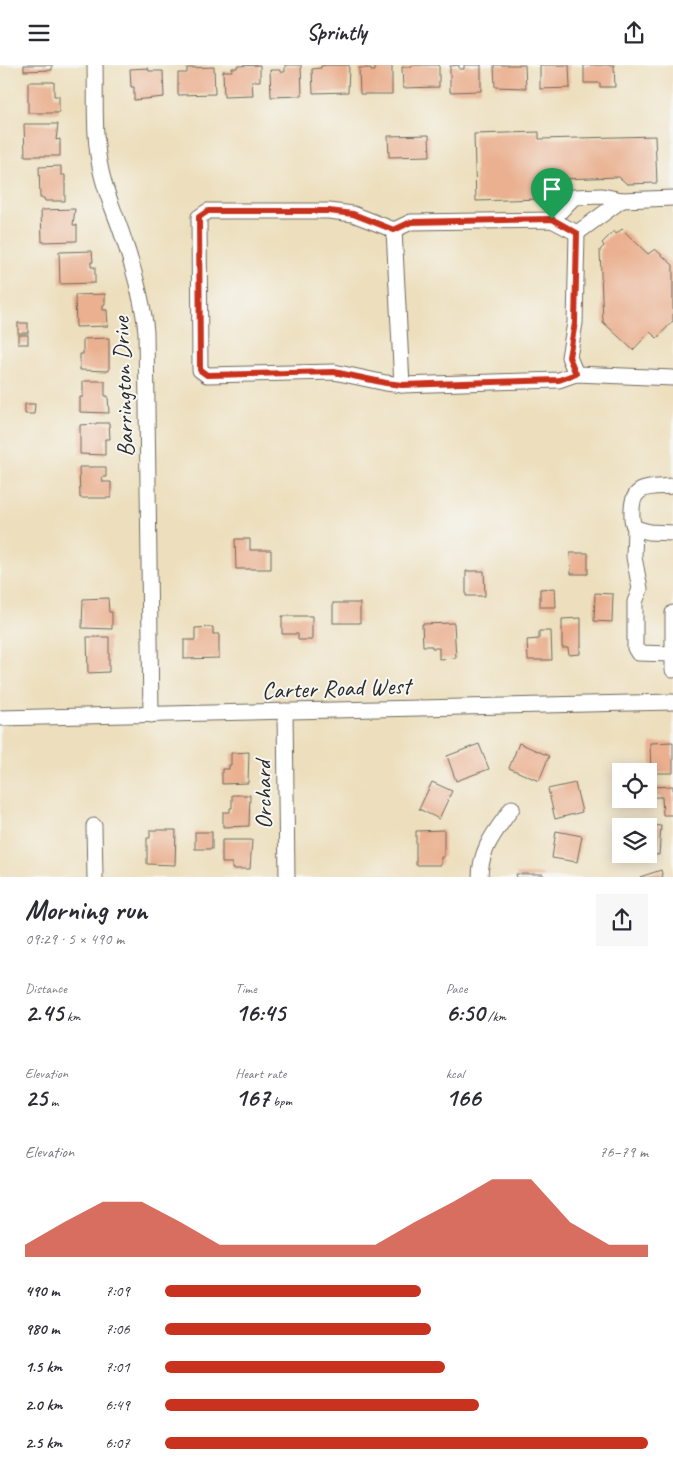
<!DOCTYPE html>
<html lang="en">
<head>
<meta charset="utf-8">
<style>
  :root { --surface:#fff; --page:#f7f7f7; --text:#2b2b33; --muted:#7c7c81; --accent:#c8321e }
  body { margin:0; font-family:Caveat,sans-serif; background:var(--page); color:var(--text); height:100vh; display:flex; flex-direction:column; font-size:19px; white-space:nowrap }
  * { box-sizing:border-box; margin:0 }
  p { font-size:16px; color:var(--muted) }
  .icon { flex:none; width:28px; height:28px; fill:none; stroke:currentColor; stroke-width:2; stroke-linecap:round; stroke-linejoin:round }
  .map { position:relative; height:812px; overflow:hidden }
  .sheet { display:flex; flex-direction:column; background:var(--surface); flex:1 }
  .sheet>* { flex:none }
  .tools { position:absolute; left:612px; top:698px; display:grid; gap:10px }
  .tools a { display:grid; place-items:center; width:45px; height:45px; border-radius:0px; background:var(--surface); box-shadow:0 2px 12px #0003; font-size:25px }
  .pin { position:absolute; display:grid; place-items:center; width:42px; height:42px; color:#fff; margin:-51px -21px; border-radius:50% 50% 50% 0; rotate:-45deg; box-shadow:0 0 5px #0007 }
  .pin .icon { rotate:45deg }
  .round { display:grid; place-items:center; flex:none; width:52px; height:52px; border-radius:0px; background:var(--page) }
  .summary { display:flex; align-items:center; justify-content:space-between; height:85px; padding:0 25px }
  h1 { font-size:28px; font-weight:600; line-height:38px }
  .figures { display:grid; grid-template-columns:repeat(3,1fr); gap:8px; height:85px; padding:5px 25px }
  .figures div { display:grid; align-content:center }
  .figures b { font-size:25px; font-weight:600 }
  .figures small { font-size:14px; font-weight:400 }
  .figures p { font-size:14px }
  .chart { height:140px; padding:10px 25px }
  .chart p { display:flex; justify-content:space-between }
  .chart svg { width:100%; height:90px; margin-top:5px; fill:var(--accent); opacity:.7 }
  ul { padding:0 25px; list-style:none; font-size:16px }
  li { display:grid; grid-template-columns:80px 60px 1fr; align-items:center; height:38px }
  li i { height:12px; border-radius:6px; background:var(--accent) }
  header { display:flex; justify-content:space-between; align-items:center; height:65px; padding:0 25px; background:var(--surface); font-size:22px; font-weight:600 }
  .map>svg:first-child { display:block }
  .building { fill:#eab090 }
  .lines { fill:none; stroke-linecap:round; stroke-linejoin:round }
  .minor-casing { stroke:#6f6a5e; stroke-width:17 }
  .minor { stroke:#fff; stroke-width:15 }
  .route-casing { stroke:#fff; stroke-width:10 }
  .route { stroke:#c8321e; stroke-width:6 }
  .labels { text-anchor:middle; stroke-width:4; stroke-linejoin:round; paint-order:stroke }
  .street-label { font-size:24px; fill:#2b2b2b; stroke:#f6f6f2 }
</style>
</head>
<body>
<header><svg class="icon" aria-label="menu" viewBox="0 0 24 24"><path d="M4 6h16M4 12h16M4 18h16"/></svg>Sprintly<svg class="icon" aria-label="share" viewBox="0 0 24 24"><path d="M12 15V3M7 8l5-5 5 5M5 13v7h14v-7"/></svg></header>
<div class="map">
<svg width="673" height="813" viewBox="0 0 673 813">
  <rect width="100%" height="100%" fill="#f6f6f2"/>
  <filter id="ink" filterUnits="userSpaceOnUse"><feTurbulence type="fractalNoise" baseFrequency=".02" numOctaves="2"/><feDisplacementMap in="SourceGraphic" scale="10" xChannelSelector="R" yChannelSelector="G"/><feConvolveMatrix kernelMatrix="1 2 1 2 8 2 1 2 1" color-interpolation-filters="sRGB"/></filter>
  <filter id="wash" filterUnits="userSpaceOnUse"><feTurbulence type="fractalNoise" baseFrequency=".0096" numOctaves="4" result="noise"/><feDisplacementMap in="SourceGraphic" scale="20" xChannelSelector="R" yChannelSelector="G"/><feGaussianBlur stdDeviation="1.12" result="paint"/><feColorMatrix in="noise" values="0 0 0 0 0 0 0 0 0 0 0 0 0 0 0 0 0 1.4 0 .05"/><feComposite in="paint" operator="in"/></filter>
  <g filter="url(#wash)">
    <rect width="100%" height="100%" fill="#eddfbd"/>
    <g id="blocks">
      <g class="building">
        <path d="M24,0H52V5L24,6Z"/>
        <path d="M260,0V16H252L253,31L224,32L223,6H232V3H237V1Z"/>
        <path d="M285,0H301L302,31L271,32L270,5H280V7H285Z"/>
        <path d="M326,0H349L348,27L313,28L312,4L321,3V1Z"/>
        <path d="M375,0H392V29H360L359,3H371V6H375Z"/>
        <path d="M412,0H439V22L403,23L402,2H412Z"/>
        <path d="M459,0V4H464V0H481V26L450,27V1Z"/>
        <path d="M494,0H525L526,23L495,22Z"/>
        <path d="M540,0H569L570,23L540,24Z"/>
        <path d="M584,0H614L615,22H600V18H584Z"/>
        <path d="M214,2L215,29L178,30V8H187V3Z"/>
        <path d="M148,3L149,6H163L164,32L134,35V22H131L130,4Z"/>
        <path d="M28,17H54V31H59V48H28Z"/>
        <path d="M24,59H58L56,75L60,74V91H25Z"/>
        <path d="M539,67V74L655,71L657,118L627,119L619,112L563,114V118L556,125H548L540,134L476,136L474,69Z"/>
        <path d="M429,70L430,91L389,92L388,71Z"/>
        <path d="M61,101V110H65V136H45L44,133H40L39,102Z"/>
        <path d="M75,144L73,160H77V176L42,177L41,145Z"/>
        <path d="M622,164L648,189L655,184L673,200V256L657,273L650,267L633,285L603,257L600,185L604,181L602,178L614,166L616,169Z"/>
        <path d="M92,186L93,197H91V202H95V218L60,219L59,187Z"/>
        <path d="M105,229V239L103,240V245H107L108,261L76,262L75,230Z"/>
        <rect x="18" y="258" width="10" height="10"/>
        <rect x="18" y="270" width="10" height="9"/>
        <path d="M109,273V306L80,305V289H83V274Z"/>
        <path d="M83,316H105V331H108L109,348L80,347V332H83Z"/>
        <path d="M25,339H35L34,349H25Z"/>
        <path d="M96,358H109L110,374H105V390L80,389V360L96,359Z"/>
        <path d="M79,402H106V412H102L103,417H111V433H80Z"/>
        <path d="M235,474H250V485H271V504H236Z"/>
        <path d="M570,488H588V509H571Z"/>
        <path d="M466,506H484L485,531H466Z"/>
        <path d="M555,523L556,542H540V524Z"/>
        <path d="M595,528L613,529L612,557L594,556Z"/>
        <path d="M108,533L109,547H112V564L82,563L83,534Z"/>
        <rect x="333" y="538" width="27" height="20"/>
        <path d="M282,551H312V575H298V569H282Z"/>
        <path d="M581,553V582H580V589L569,590L568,583H562V554Z"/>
        <path d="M454,558L456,593L439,594V583H432V581H423L422,559Z"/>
        <path d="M213,562V569H219V593L184,594V575H195V563Z"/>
        <path d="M539,566H551L552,595H528L527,575L539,574Z"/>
        <path d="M87,572H109V607L88,608Z"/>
        <path d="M673,677V708H651L650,678Z"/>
        <path d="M519,678L549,691L539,716L509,703Z"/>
        <path d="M479,679L489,704L456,716L447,691Z"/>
        <path d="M249,687L248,718L222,719V704H229V700H231V688Z"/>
        <path d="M432,717L452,726L439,754L419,744Z"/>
        <path d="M575,718L582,747L555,754L548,724Z"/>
        <path d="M673,721V750H663L662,732H652V722Z"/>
        <path d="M232,730H250L249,761L223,762V747H230V743H232Z"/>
        <path d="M649,760L661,761L659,790L649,789Z"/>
        <path d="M150,765H176L175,800L147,799V773H150Z"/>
        <path d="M444,765V792H441V800H416V766Z"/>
        <path d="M556,766L582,771L577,797L552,793Z"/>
        <rect x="195" y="767" width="17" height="17"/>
        <path d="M222,775H252L250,804H232V798H222Z"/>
        <path d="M661,805L663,813H640V812Z"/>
        <path d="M516,809H543V813H517Z"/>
      </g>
    </g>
  </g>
  <g filter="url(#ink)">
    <use href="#blocks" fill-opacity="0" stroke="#6f6a5e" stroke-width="1"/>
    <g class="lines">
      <g class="minor-casing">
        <g id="minor">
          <path d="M95,0C96,35 93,72 101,106C106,130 117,152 124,175C134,205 143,235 146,267L151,650"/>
          <path d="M552,155L574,132L602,131L622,135L673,133"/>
          <path d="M394,165L353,149L329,146H208L199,152L200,305L207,310L334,307L386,318L402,320"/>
          <path d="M577,168L552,155L411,157L394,165L402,320L559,315L576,309L673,313"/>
          <path d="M577,168L622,135"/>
          <path d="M576,309L569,292L575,258L577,168"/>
          <path d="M673,421C653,423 633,418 632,444C632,451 631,457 635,463L649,467L673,468"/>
          <path d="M635,463L634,492L640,524L635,537V583L638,588L672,589"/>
          <path d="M673,548V605"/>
          <path d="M285,646L287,813"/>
          <path d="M0,653L673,637"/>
          <path d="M94,761L95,813"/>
          <path d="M480,813C480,783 496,766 512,743"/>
        </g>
      </g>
      <use href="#minor" class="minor"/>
    </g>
  </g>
  <g class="lines" filter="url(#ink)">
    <g class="route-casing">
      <path id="route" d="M208,146H329L353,149L394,165L411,157L552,154L577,168L575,258L569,292L576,309L559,315L402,320L386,318L334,307L207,310L200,305L199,152Z"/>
    </g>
    <use href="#route" class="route"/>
  </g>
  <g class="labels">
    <g class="street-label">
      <text transform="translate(123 322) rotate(-92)" y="8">Barrington Drive</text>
      <text transform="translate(336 623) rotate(-2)" y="8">Carter Road West</text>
      <text transform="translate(263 730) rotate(-91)" y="8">Orchard</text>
    </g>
  </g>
</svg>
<div class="tools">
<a><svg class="icon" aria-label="locate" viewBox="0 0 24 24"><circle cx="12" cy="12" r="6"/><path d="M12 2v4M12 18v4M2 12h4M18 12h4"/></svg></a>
<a><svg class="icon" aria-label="layers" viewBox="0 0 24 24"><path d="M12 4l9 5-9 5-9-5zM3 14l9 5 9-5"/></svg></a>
</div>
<div class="pin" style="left:552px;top:154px;background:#1e9e55"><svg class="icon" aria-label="arrive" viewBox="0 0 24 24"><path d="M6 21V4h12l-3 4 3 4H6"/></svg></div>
</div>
<section class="sheet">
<div class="summary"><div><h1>Morning run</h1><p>09:29 · 5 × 490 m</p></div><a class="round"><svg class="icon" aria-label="share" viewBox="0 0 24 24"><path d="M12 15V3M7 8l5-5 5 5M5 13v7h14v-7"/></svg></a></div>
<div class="figures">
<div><p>Distance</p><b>2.45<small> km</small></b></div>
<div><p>Time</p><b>16:45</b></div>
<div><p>Pace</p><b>6:50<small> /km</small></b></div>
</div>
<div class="figures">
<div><p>Elevation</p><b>25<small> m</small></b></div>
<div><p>Heart rate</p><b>167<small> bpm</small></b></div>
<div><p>kcal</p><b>166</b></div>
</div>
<div class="chart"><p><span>Elevation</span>76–79 m</p>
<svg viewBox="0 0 160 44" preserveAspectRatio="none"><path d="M0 44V38L10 27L20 17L30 17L40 27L50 38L60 38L70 38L80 38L90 38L100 27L110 17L120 6L130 6L140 27L150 38L160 38V44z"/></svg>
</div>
<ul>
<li><b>490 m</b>7:09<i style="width:53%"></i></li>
<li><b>980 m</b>7:06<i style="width:55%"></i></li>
<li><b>1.5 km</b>7:01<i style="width:58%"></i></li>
<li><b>2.0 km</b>6:49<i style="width:65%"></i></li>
<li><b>2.5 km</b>6:07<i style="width:100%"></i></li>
</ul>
</section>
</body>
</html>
